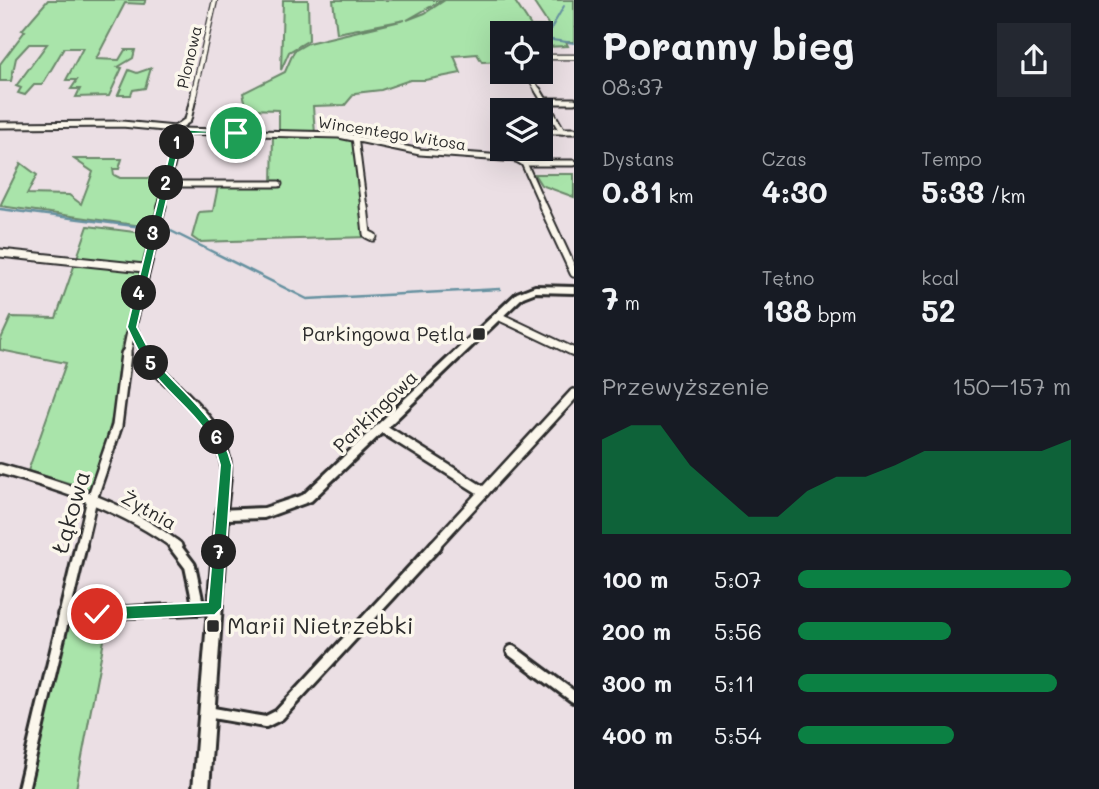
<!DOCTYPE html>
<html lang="pl">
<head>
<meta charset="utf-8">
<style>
  :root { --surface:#171b24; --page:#242831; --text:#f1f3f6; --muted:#9ea1a6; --accent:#0b8043 }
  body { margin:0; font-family:Mali,sans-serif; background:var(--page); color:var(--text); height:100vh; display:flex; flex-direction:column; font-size:26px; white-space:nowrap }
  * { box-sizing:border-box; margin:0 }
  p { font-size:23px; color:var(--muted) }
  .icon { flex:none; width:38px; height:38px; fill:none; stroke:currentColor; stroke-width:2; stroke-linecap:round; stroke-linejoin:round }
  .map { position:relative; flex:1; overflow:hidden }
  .sheet { display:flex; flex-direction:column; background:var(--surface); width:525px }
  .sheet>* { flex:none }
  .fabs { position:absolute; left:490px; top:21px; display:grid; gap:14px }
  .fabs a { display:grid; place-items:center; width:63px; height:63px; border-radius:0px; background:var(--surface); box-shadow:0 7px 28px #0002; font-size:35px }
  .pin { position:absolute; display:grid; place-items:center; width:60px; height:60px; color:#fff; margin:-30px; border:4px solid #fff; border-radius:50%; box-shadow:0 2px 7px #0007 }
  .km { position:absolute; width:35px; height:35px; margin:-18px; border-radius:50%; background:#222; color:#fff; font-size:19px; line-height:35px; text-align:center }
  .round { display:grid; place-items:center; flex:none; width:74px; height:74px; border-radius:0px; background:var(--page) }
  .head { display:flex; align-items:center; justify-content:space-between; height:119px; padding:0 28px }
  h1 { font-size:38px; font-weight:700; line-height:52px }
  .metrics { display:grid; grid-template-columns:repeat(3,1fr); gap:10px; height:119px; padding:7px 28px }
  .metrics div { display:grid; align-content:center }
  .metrics b { font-size:30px; font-weight:700 }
  .metrics small { font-size:19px; font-weight:400 }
  .metrics p { font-size:19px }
  .chart { height:196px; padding:14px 28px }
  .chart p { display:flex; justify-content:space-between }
  .chart svg { width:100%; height:126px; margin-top:7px; fill:var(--accent); opacity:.7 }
  ul { padding:0 28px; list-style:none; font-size:23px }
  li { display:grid; grid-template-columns:112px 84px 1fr; align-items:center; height:52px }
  li i { height:18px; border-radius:9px; background:var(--accent) }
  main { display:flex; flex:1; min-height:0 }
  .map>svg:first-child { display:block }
  .green { fill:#a9e4aa; stroke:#6a886a; stroke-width:2 }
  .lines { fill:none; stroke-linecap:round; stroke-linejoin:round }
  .stream-far1 { stroke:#6691a0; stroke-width:2 }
  .stream { stroke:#6691a0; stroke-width:2.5 }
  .minor-far4-casing { stroke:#2b2b2b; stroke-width:7 }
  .minor-far3-casing { stroke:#2b2b2b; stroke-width:9 }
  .minor-far2-casing { stroke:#2b2b2b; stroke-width:11 }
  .minor-far1-casing { stroke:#2b2b2b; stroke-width:14 }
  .minor-casing { stroke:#2b2b2b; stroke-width:16 }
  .tertiary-casing { stroke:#2b2b2b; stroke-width:6 }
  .minor-far4 { stroke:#fbf7ec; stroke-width:4.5 }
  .minor-far3 { stroke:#fbf7ec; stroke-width:5 }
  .minor-far2 { stroke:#fbf7ec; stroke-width:7 }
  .minor-far1 { stroke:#fbf7ec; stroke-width:9 }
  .minor { stroke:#fbf7ec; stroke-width:10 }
  .tertiary { fill:#fbf7ec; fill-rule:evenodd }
  .route { fill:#0b8043; stroke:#fff; stroke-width:2 }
  .poi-dot { fill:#2b2b2b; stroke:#fbf7ec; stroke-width:2.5 }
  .labels { text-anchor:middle; stroke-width:7; stroke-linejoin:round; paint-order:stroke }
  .far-street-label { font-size:16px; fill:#2b2b2b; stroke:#fbf7ec }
  .poi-label { font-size:19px; fill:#2b2b2b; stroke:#fbf7ec; text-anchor:end }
  .street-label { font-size:19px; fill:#2b2b2b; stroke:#fbf7ec }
  .near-street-label { font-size:23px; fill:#2b2b2b; stroke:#fbf7ec }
  .near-poi-label { font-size:23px; fill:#2b2b2b; stroke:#fbf7ec; text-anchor:start }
</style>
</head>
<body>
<main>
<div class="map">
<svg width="574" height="789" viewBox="0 0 574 789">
  <rect width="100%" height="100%" fill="#ebdfe4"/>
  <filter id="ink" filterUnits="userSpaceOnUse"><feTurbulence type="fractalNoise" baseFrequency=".0143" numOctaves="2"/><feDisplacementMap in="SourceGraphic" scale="14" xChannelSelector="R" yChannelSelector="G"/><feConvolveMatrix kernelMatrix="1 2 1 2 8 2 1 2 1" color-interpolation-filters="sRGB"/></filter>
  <g filter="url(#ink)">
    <g class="green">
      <path d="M48,0H146L144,4L125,3L96,59L119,60L125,50H135L133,58L118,67L122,68L109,96L76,97L80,89H71L77,80H66L83,48H64L42,85H34L25,95L18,93L21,88L16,86L47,44H29L16,58L11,81H0V64L25,31L22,30Z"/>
      <path d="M283,0H308L309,40L289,52L281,70Z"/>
      <path d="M333,0H442L407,20L425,13L445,0H514L531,26H546L548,24L532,0H574V42H566L568,46L543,47L549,56H541V33H502V61L482,62L477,54L454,56L461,73L425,80H410L381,90L355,93L345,105L313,106L315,134L352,138L368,237L199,242L192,237L199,212L213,211L218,186L272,185L273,136L279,134V110L247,109L243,93L285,72L294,51L308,43L405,20L337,33Z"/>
      <path d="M151,68L145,88L133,90L131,95H118L129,70L137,73Z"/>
      <path d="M74,159H122L119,169H113L114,175L120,178H165L154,220L142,226L0,206L21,163L37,175L27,194L69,195L81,204L93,172Z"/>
      <path d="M534,174H574V197L541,185Z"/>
      <path d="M88,226L150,234L121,349V383L96,482L89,489L28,471L66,363L0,350V341L11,317L56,318Z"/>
      <path d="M108,619L76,789H26L62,631L72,623Z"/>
    </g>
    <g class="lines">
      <g class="stream-far1">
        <path d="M564,6L545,39L574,43"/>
        <path d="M0,20V25"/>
      </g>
      <g class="stream">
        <path d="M0,209L150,228"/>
        <path d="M159,229L171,231L307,299L500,289"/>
      </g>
      <g class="minor-far4-casing">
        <g id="minor-far4">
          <path d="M541,57H574"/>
          <path d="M527,72L539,92"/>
          <path d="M194,92L215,0"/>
        </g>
      </g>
      <g class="minor-far3-casing">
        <g id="minor-far3">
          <path d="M538,90L562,131"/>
          <path d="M544,101H574"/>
          <path d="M0,125L122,124L175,129"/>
          <path d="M175,129L188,120L195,90"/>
          <path d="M179,131L339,135L420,152L517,159L524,163H574"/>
          <path d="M541,131H574"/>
          <path d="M355,137L364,208"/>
          <path d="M513,149L517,159"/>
          <path d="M524,163L544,208"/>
          <path d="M166,184H279"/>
          <path d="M161,208L179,135L175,129"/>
        </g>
      </g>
      <g class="minor-far2-casing">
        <g id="minor-far2">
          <path d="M364,206L367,234L373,237"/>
          <path d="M543,206L574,273"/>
          <path d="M0,253L144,268"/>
          <path d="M498,316L574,352"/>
          <path d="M126,356L132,327"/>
          <path d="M147,356L132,327L162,206"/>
        </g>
      </g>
      <g class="minor-far1-casing">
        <g id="minor-far1">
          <path d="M146,354L152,365C179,392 222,424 226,465C227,480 223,498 222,514"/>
          <path d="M382,428L484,492"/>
          <path d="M0,469C61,486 126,507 177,546"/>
          <path d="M81,546L92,499L117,426L126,354"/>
          <path d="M434,546L574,394"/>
        </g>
      </g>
      <g class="minor-casing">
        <g id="minor">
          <path d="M174,545L190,566L199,609"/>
          <path d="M63,615L215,608"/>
          <path d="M512,651L574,697"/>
          <path d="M207,712L265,722L279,715L436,545"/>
          <path d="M23,789L81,545"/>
        </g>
      </g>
      <g class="tertiary-casing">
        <path id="tertiary" d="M535,286L574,287V293L536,292L523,297L311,501L264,518L228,519L209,789H193L216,514L218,510L264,508L303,495L517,293Z"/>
      </g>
      <use href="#minor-far4" class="minor-far4"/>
      <use href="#minor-far3" class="minor-far3"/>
      <use href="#minor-far2" class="minor-far2"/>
      <use href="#minor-far1" class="minor-far1"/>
      <use href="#minor" class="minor"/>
      <use href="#tertiary" class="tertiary"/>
    </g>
  </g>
  <path class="route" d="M179,129L240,133L182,134L137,327C144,339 150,354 159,365C188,398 221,421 232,465L222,608L215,615L97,621L89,614L97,607L208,602L220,465C208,416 173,403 147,365C139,354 133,340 127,327L175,131Z"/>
  <g class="poi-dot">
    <rect x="472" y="327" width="14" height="14" rx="3.5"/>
    <rect x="206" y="619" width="14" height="14" rx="3.5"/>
  </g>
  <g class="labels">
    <g class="far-street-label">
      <text transform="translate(189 57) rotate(-77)" y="6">Plonowa</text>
      <text transform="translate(392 133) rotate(9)" y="6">Wincentego Witosa</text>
    </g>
    <g class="poi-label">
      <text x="465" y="341">Parkingowa Pętla</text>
    </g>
    <g class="street-label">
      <text transform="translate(375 411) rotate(-44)" y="7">Parkingowa</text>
      <text transform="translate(149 510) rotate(29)" y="7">Żytnia</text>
    </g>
    <g class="near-street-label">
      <text transform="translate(71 512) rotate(-74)" y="8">Łąkowa</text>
    </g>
    <g class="near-poi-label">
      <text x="227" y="634">Marii Nietrzebki</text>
    </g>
  </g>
</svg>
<div class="fabs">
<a><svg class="icon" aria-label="locate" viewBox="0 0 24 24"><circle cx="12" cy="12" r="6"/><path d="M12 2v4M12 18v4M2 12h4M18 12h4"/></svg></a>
<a><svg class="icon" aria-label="layers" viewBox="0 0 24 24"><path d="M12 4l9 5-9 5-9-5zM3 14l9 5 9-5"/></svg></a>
</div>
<div class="pin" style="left:236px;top:133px;background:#1e9e55"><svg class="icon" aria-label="arrive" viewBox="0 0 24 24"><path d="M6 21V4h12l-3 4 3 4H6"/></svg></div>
<div class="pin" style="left:97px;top:614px;background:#d93025"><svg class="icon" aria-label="check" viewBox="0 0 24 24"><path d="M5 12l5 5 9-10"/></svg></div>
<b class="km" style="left:177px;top:142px">1</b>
<b class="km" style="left:166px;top:183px">2</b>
<b class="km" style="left:153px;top:233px">3</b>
<b class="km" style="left:139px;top:293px">4</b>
<b class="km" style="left:151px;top:363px">5</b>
<b class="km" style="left:217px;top:437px">6</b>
<b class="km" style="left:219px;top:552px">7</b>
</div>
<section class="sheet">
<div class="head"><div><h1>Poranny bieg</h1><p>08:37</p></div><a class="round"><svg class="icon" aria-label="share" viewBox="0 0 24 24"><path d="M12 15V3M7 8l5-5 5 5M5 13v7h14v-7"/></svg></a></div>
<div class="metrics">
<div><p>Dystans</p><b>0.81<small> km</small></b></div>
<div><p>Czas</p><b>4:30</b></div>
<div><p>Tempo</p><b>5:33<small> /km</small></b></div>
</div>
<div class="metrics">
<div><b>7<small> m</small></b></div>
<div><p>Tętno</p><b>138<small> bpm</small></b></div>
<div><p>kcal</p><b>52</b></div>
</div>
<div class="chart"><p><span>Przewyższenie</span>150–157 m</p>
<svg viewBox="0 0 160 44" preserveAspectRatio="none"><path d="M0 44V11L10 6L20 6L30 20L40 29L50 38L60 38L70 29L80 24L90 24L100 20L110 15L120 15L130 15L140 15L150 15L160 11V44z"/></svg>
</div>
<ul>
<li><b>100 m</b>5:07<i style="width:100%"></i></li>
<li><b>200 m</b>5:56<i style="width:56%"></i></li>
<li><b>300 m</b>5:11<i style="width:95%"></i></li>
<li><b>400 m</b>5:54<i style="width:57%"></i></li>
</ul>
</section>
</main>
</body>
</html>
